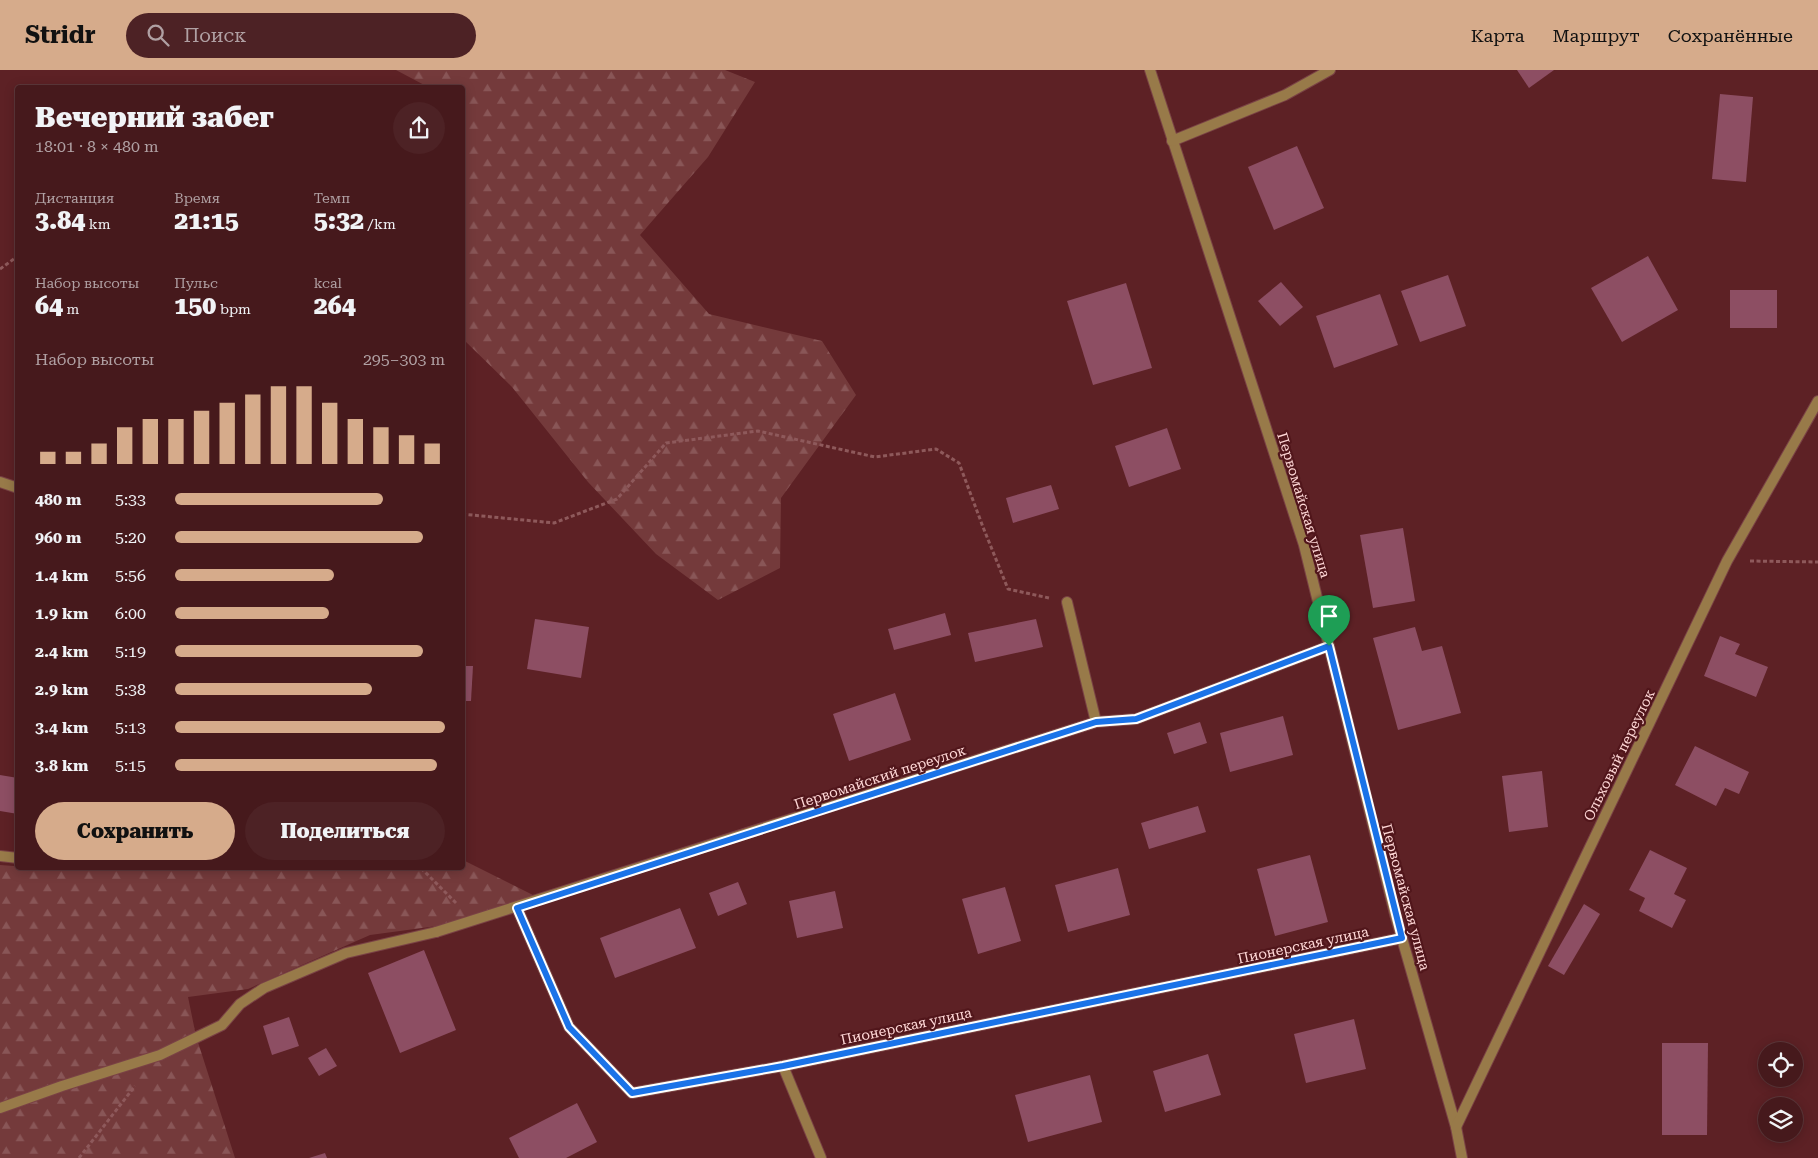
<!DOCTYPE html>
<html lang="ru">
<head>
<meta charset="utf-8">
<style>
  :root { --surface:#46191c; --page:#4d2225; --text:#f1f3f6; --muted:#b0a0a3; --line:#5e383b; --accent:#d6ab8b }
  body { margin:0; font-family:"Roboto Serif",serif; background:var(--page); color:var(--text); height:100vh; display:flex; flex-direction:column; font-size:19px; white-space:nowrap }
  * { box-sizing:border-box; margin:0 }
  p { font-size:16px; color:var(--muted) }
  .icon { flex:none; width:28px; height:28px; fill:none; stroke:currentColor; stroke-width:2; stroke-linecap:round; stroke-linejoin:round }
  .map { position:relative; flex:1; overflow:hidden }
  .side { position:absolute; left:15px; top:15px; width:450px; height:785px; display:flex; flex-direction:column; background:var(--surface); border-radius:5px; box-shadow:0 2px 12px #0003,0 0 0 1px var(--line) }
  .side>* { flex:none }
  .fabs { position:absolute; left:1758px; top:972px; display:grid; gap:10px }
  .fabs a { display:grid; place-items:center; width:45px; height:45px; border-radius:50%; background:var(--surface); box-shadow:0 2px 12px #0003,0 0 0 1px var(--line); font-size:25px }
  .pin { position:absolute; display:grid; place-items:center; width:42px; height:42px; color:#fff; margin:-51px -21px; border-radius:50% 50% 50% 0; rotate:-45deg; box-shadow:0 0 5px #0007 }
  .pin .icon { rotate:45deg }
  .round { display:grid; place-items:center; flex:none; width:52px; height:52px; border-radius:26px; background:var(--page) }
  .head { display:flex; align-items:center; justify-content:space-between; height:85px; padding:0 20px }
  h1 { font-size:28px; font-weight:800; line-height:38px }
  .metrics { display:grid; grid-template-columns:repeat(3,1fr); gap:8px; height:85px; padding:5px 20px }
  .metrics div { display:grid; align-content:center }
  .metrics b { font-size:25px; font-weight:800 }
  .metrics small { font-size:14px; font-weight:400 }
  .metrics p { font-size:14px }
  .chart { height:140px; padding:10px 20px }
  .chart p { display:flex; justify-content:space-between }
  .chart svg { width:100%; height:90px; margin-top:5px; stroke:var(--accent); stroke-width:6 }
  .cta { display:flex; gap:10px; margin-top:auto; padding:10px 20px }
  .cta a { flex:1; height:58px; border-radius:30px; background:var(--accent); color:#111; font-size:20px; font-weight:800; line-height:58px; text-align:center }
  .cta a+a { background:var(--page); color:var(--text) }
  ul { padding:0 20px; list-style:none; font-size:16px }
  li { display:grid; grid-template-columns:80px 60px 1fr; align-items:center; height:38px }
  li i { height:12px; border-radius:6px; background:var(--accent) }
  header { display:flex; align-items:center; gap:30px; box-sizing:border-box; height:70px; padding:0 25px; background:var(--accent); color:#111 }
  header strong { font-size:24px }
  nav { display:flex; gap:28px; margin-inline-start:auto; font-size:18px }
  .search { width:350px; height:45px; background:var(--page); display:flex; align-items:center; gap:12px; box-sizing:border-box; padding:0 18px; border-radius:28px; color:var(--muted); font-size:19px }
  .map>svg:first-child { display:block }
  .forest { fill:url(#forest-firs) }
  .building { fill:#8d4e63 }
  .lines { fill:none; stroke-linecap:round; stroke-linejoin:round }
  .lane-casing { stroke:#7a4245; stroke-width:12 }
  .street-casing { stroke:#7a4245; stroke-width:12 }
  .path { stroke:#8e595b; stroke-width:3; stroke-dasharray:4 2.5; stroke-linecap:butt }
  .lane { stroke:#987a49; stroke-width:10 }
  .street { stroke:#987a49; stroke-width:10 }
  .route-casing { stroke:#fff; stroke-width:10 }
  .route { stroke:#1a73e8; stroke-width:6 }
  .labels { text-anchor:middle; stroke-width:4.5; stroke-linejoin:round; paint-order:stroke }
  .street-label { font-size:14px; fill:#ffd8d7; stroke:#51161b }
</style>
</head>
<body>
<header>
<strong>Stridr</strong>
<div class="search"><svg class="icon" aria-label="search" viewBox="0 0 24 24"><circle cx="10" cy="10" r="6"/><path d="M15 15l6 6"/></svg>Поиск</div>
<nav><a>Карта</a><a>Маршрут</a><a>Сохранённые</a></nav>
</header>
<div class="map">
<svg width="1818" height="1088" viewBox="0 0 1818 1088">
  <defs>
    <pattern id="forest-firs" width="22" height="20" patternUnits="userSpaceOnUse" patternTransform="scale(1.25)"><rect width="22" height="20" fill="#743a3b"/><path d="M5 1l3.5 6h-7zM16 11l3.5 6h-7z" fill="#895657"/></pattern>
  </defs>
  <rect width="100%" height="100%" fill="#5d2125"/>
  <g class="forest">
    <path d="M396,0H725L755,12L708,87L640,165L709,244L822,271L856,325L781,428L780,498L718,530L656,484L588,412L512,317L463,269L462,18L428,17Z"/>
    <path d="M463,790L535,826L437,856L370,865L248,919L188,927L196,966L235,1088H0V795L80,801L83,798H462Z"/>
  </g>
  <g class="building">
    <path d="M1517,0H1554L1529,18Z"/>
    <path d="M1720,24L1753,27L1746,112L1712,109Z"/>
    <path d="M1297,76L1324,138L1274,160L1248,97Z"/>
    <path d="M1648,186L1678,240L1622,272L1591,218Z"/>
    <path d="M1448,205L1466,256L1420,272L1401,221Z"/>
    <path d="M1281,212L1303,237L1280,256L1258,231Z"/>
    <path d="M1126,213L1152,298L1093,315L1067,231Z"/>
    <rect x="1730" y="220" width="47" height="38"/>
    <path d="M1380,224L1398,275L1334,298L1316,246Z"/>
    <path d="M1167,358L1181,399L1129,417L1115,376Z"/>
    <path d="M1051,415L1059,439L1013,453L1006,428Z"/>
    <path d="M1403,458L1415,531L1373,538L1360,465Z"/>
    <path d="M945,543L951,565L894,580L888,559Z"/>
    <path d="M535,549L589,557L581,608L527,599Z"/>
    <path d="M1036,549L1043,577L975,592L968,563Z"/>
    <path d="M1415,557L1422,581L1442,576L1461,643L1398,660L1373,568Z"/>
    <path d="M1720,566L1740,574L1735,584L1768,597L1756,627L1704,606Z"/>
    <path d="M462,596H473L471,631H462Z"/>
    <path d="M895,623L911,670L849,691L833,644Z"/>
    <path d="M1283,646L1293,685L1230,702L1220,663Z"/>
    <path d="M1200,652L1207,673L1174,684L1167,663Z"/>
    <path d="M1695,676L1749,702L1739,724L1725,718L1716,736L1675,715Z"/>
    <path d="M462,695H466L465,743H462Z"/>
    <path d="M1542,701L1548,757L1509,762L1502,706Z"/>
    <path d="M0,705L18,708V744L0,741Z"/>
    <path d="M1198,736L1206,762L1149,779L1141,753Z"/>
    <path d="M1650,780L1687,798L1674,824L1686,830L1672,858L1639,841L1645,828L1629,820Z"/>
    <path d="M1310,785L1328,852L1275,866L1257,799Z"/>
    <path d="M1118,798L1130,845L1068,862L1055,815Z"/>
    <path d="M738,812L747,834L718,846L709,823Z"/>
    <path d="M1005,817L1021,871L978,884L962,829Z"/>
    <path d="M835,821L843,858L797,868L789,831Z"/>
    <path d="M1584,834L1600,844L1564,905L1548,896Z"/>
    <path d="M680,838L696,878L615,908L600,868Z"/>
    <path d="M424,880L456,960L400,983L368,903Z"/>
    <path d="M289,947L299,976L272,985L263,956Z"/>
    <path d="M1354,949L1366,999L1306,1013L1294,964Z"/>
    <path d="M1662,973H1708L1707,1065H1662Z"/>
    <path d="M326,978L337,996L319,1006L308,988Z"/>
    <path d="M1208,984L1221,1025L1165,1042L1153,1001Z"/>
    <path d="M1090,1005L1102,1052L1028,1072L1015,1025Z"/>
    <path d="M577,1033L597,1072L566,1088H519L509,1068Z"/>
    <path d="M325,1083L327,1088H309Z"/>
  </g>
  <g class="lines">
    <g class="lane-casing">
      <g id="lane">
        <path d="M1067,532L1096,652"/>
        <path d="M783,996L821,1088"/>
        <path d="M0,1038L62,1016L160,985L222,955L240,934L264,918L346,883L436,862"/>
      </g>
    </g>
    <g class="street-casing">
      <g id="street">
        <path d="M1150,0L1304,475L1395,844L1456,1057L1462,1088"/>
        <path d="M1172,71L1285,25L1330,0"/>
        <path d="M0,412L18,418"/>
        <path d="M0,786L18,788"/>
        <path d="M517,838L569,957L632,1023L783,996L1402,868"/>
        <path d="M436,862L1096,652L1136,649L1329,576"/>
        <path d="M1456,1057L1727,491L1818,331"/>
      </g>
    </g>
    <g class="path">
      <path d="M0,199L18,186"/>
      <path d="M462,444L554,453L617,429L666,373L758,361L875,387L936,379L959,393L983,457L1008,519L1049,528"/>
      <path d="M1750,491L1818,492"/>
      <path d="M421,798L457,834"/>
      <path d="M79,1088L135,1016"/>
    </g>
    <use href="#lane" class="lane"/>
    <use href="#street" class="street"/>
  </g>
  <g class="lines">
    <g class="route-casing">
      <path id="route" d="M1329,576L1402,868L783,996L632,1023L569,957L517,838L1096,652L1136,649Z"/>
    </g>
    <use href="#route" class="route"/>
  </g>
  <g class="labels">
    <g class="street-label">
      <text transform="translate(1304 435) rotate(73)" y="5">Первомайская улица</text>
      <text transform="translate(1619 685) rotate(-64)" y="5">Ольховый переулок</text>
      <text transform="translate(880 707) rotate(-18)" y="5">Первомайский переулок</text>
      <text transform="translate(1406 827) rotate(75)" y="5">Первомайская улица</text>
      <text transform="translate(1303 875) rotate(-12)" y="5">Пионерская улица</text>
      <text transform="translate(906 956) rotate(-12)" y="5">Пионерская улица</text>
    </g>
  </g>
</svg>
<div class="fabs">
<a><svg class="icon" aria-label="locate" viewBox="0 0 24 24"><circle cx="12" cy="12" r="6"/><path d="M12 2v4M12 18v4M2 12h4M18 12h4"/></svg></a>
<a><svg class="icon" aria-label="layers" viewBox="0 0 24 24"><path d="M12 4l9 5-9 5-9-5zM3 14l9 5 9-5"/></svg></a>
</div>
<div class="pin" style="left:1329px;top:576px;background:#1e9e55"><svg class="icon" aria-label="arrive" viewBox="0 0 24 24"><path d="M6 21V4h12l-3 4 3 4H6"/></svg></div>
<section class="side">
<div class="head"><div><h1>Вечерний забег</h1><p>18:01 · 8 × 480 m</p></div><a class="round"><svg class="icon" aria-label="share" viewBox="0 0 24 24"><path d="M12 15V3M7 8l5-5 5 5M5 13v7h14v-7"/></svg></a></div>
<div class="metrics">
<div><p>Дистанция</p><b>3.84<small> km</small></b></div>
<div><p>Время</p><b>21:15</b></div>
<div><p>Темп</p><b>5:32<small> /km</small></b></div>
</div>
<div class="metrics">
<div><p>Набор высоты</p><b>64<small> m</small></b></div>
<div><p>Пульс</p><b>150<small> bpm</small></b></div>
<div><p>kcal</p><b>264</b></div>
</div>
<div class="chart"><p><span>Набор высоты</span>295–303 m</p>
<svg viewBox="0 0 160 44" preserveAspectRatio="none"><path d="M5 44V38M15 44V38M25 44V34M35 44V26M45 44V22M55 44V22M65 44V18M75 44V14M85 44V10M95 44V6M105 44V6M115 44V14M125 44V22M135 44V26M145 44V30M155 44V34"/></svg>
</div>
<ul>
<li><b>480 m</b>5:33<i style="width:77%"></i></li>
<li><b>960 m</b>5:20<i style="width:92%"></i></li>
<li><b>1.4 km</b>5:56<i style="width:59%"></i></li>
<li><b>1.9 km</b>6:00<i style="width:57%"></i></li>
<li><b>2.4 km</b>5:19<i style="width:92%"></i></li>
<li><b>2.9 km</b>5:38<i style="width:73%"></i></li>
<li><b>3.4 km</b>5:13<i style="width:100%"></i></li>
<li><b>3.8 km</b>5:15<i style="width:97%"></i></li>
</ul>
<div class="cta"><a>Сохранить</a><a>Поделиться</a></div>
</section>
</div>
</body>
</html>
